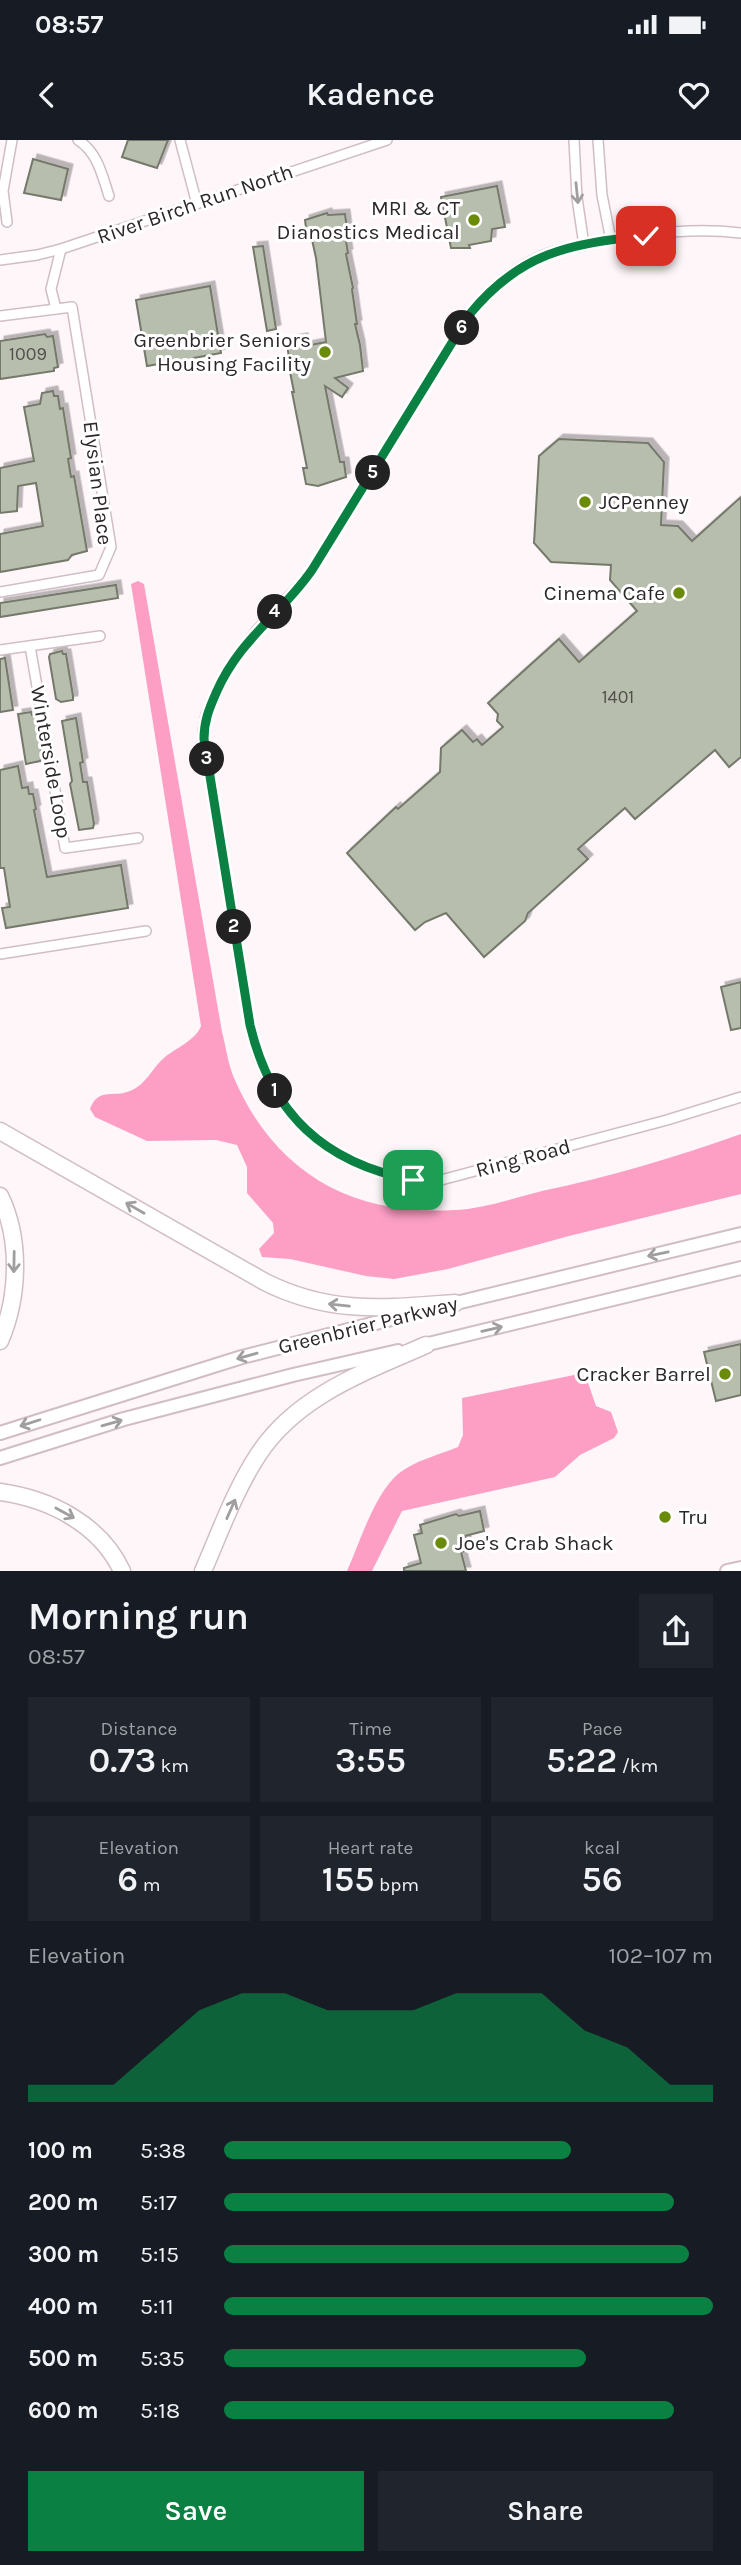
<!DOCTYPE html>
<html lang="en">
<head>
<meta charset="utf-8">
<style>
  :root { --surface:#171b24; --page:#20242c; --text:#f1f3f6; --muted:#9ea1a6; --accent:#0b8043 }
  body { margin:0; font-family:Karla,sans-serif; background:var(--page); color:var(--text); height:100vh; display:flex; flex-direction:column; font-size:26px; white-space:nowrap }
  * { box-sizing:border-box; margin:0 }
  p { font-size:23px; color:var(--muted) }
  .icon { flex:none; width:38px; height:38px; fill:none; stroke:currentColor; stroke-width:2; stroke-linecap:round; stroke-linejoin:round }
  .map { position:relative; height:1431px; overflow:hidden }
  .drawer { display:flex; flex-direction:column; background:var(--surface); flex:1 }
  .drawer>* { flex:none }
  .pin { position:absolute; display:grid; place-items:center; width:60px; height:60px; color:#fff; margin:-30px; border-radius:14px; box-shadow:0 4px 10px #0006 }
  .km { position:absolute; width:35px; height:35px; margin:-18px; border-radius:50%; background:#222; color:#fff; font-size:19px; line-height:35px; text-align:center }
  .round { display:grid; place-items:center; flex:none; width:74px; height:74px; border-radius:0px; background:var(--page) }
  .headline { display:flex; align-items:center; justify-content:space-between; height:119px; padding:0 28px }
  h1 { font-size:38px; font-weight:600; line-height:52px }
  .figures { display:grid; grid-template-columns:repeat(3,1fr); gap:10px; height:119px; padding:7px 28px }
  .figures div { display:grid; align-content:center; border-radius:0px; background:var(--page); text-align:center }
  .figures b { font-size:35px; font-weight:600 }
  .figures small { font-size:19px; font-weight:400 }
  .figures p { font-size:19px }
  .chart { height:196px; padding:14px 28px }
  .chart p { display:flex; justify-content:space-between }
  .chart svg { width:100%; height:126px; margin-top:7px; fill:var(--accent); opacity:.7 }
  .cta { display:flex; gap:14px; margin-top:auto; padding:14px 28px }
  .cta a { flex:1; height:80px; border-radius:0px; background:var(--accent); color:#fff; font-size:28px; font-weight:600; line-height:80px; text-align:center }
  .cta a+a { background:var(--page); color:var(--text) }
  ul { padding:0 28px; list-style:none; font-size:23px }
  li { display:grid; grid-template-columns:112px 84px 1fr; align-items:center; height:52px }
  li i { height:18px; border-radius:9px; background:var(--accent) }
  .status { display:flex; justify-content:space-between; align-items:center; height:49px; padding:0 35px; background:var(--surface); direction:ltr }
  .status svg { height:19px; fill:currentColor }
  header { display:flex; justify-content:space-between; align-items:center; height:91px; padding:0 28px; background:var(--surface); font-size:32px; font-weight:600 }
  .map>svg:first-child { display:block }
  .water { fill:#fd9fc5 }
  .building { fill:#b8beae; stroke:#74796b; stroke-width:2; filter:url(#shadow) }
  .lines { fill:none; stroke-linecap:round; stroke-linejoin:round }
  .street-casing { stroke:#d1bec5; stroke-width:12 }
  .secondary-casing { stroke:#d1bec5; stroke-width:16 }
  .highway-casing { stroke:#d1bec5; stroke-width:19 }
  .street { stroke:#fff; stroke-width:9 }
  .secondary { stroke:#fff; stroke-width:12 }
  .highway { stroke:#fff; stroke-width:16 }
  .oneway { stroke:#a19e9f }
  .route-casing { stroke:#fff; stroke-width:14 }
  .route { stroke:#0b8043; stroke-width:9 }
  .poi-dot { fill:#6a8a09; stroke:#fff; stroke-width:2.5 }
  .labels { text-anchor:middle; stroke-width:6; stroke-linejoin:round; paint-order:stroke }
  .number-label { font-size:18px; fill:#504d4a }
  .street-label { font-size:21px; fill:#2e2729; stroke:#fff }
  .poi-label { font-size:21px; fill:#2e2729; stroke:#fff; text-anchor:end }
</style>
</head>
<body>
<div class="status"><b>08:57</b><svg viewBox="0 0 49 12"><path d="M0 12V9h3v3zM5 12V6h3v6zM10 12V3h3v9zM15 12V0h3v12zM26 1h20v11H26zM47 4h2v5h-2z"/></svg></div>
<header><svg class="icon" aria-label="back" viewBox="0 0 24 24"><path d="M15 5l-7 7 7 7"/></svg>Kadence<svg class="icon" aria-label="heart" viewBox="0 0 24 24"><path d="M12 20l-8-8c-3-5 5-10 8-4 3-6 11-1 8 4z"/></svg></header>
<div class="map">
<svg width="741" height="1431" viewBox="0 0 741 1431">
  <defs>
    <filter id="shadow"><feDropShadow dx="4.5" dy="-4.5" stdDeviation="0" flood-color="#0004"/></filter>
  </defs>
  <rect width="100%" height="100%" fill="#fef6f9"/>
  <g class="water">
    <path d="M138,441L144,444L222,892C226,907 228,924 234,938C275,1033 352,1076 454,1070C483,1069 514,1058 542,1051C609,1037 676,1017 741,994V1054L569,1096L448,1129L394,1139L366,1136L290,1119L262,1117L259,1109L274,1093L273,1083L247,1053V1027L237,1005L216,1000L147,1001L95,977L90,969C98,947 113,958 130,951C146,945 152,928 165,917C176,908 196,900 201,886L131,444Z"/>
    <path d="M579,1234L586,1237L596,1266L611,1272L618,1292L614,1298L580,1315L555,1337L402,1371L372,1431H347C360,1402 374,1355 398,1334C414,1321 438,1315 458,1307L463,1295L462,1258Z"/>
  </g>
  <g class="building">
    <path d="M128,0H168L157,28L122,17Z"/>
    <path d="M33,19L68,29L61,60L24,53Z"/>
    <path d="M497,46L505,87L492,89L491,101L469,105L470,108H451L441,57Z"/>
    <path d="M327,73L328,75L345,74L347,89H344L348,113L346,114L353,148L352,149L357,184H355L360,205L363,231L335,238L348,248L342,257L325,246L340,322H344L346,337L318,346L306,344L303,328H307L292,252H294L287,217H289L287,205L293,204L292,200L303,198L305,206L326,202L316,118L311,95L307,96L305,80Z"/>
    <path d="M263,106L276,189L267,191L253,107Z"/>
    <path d="M210,146L221,213L194,218L185,228L176,221L147,226L136,160Z"/>
    <path d="M45,194L47,197L53,196L58,227L54,228V231L0,239V201Z"/>
    <path d="M53,251L54,256H58L60,269L63,268L71,318L68,319L71,337L74,336L87,411L72,415L68,420L0,432V394L43,386L36,343L18,346L17,371L0,373V328L34,321L24,267L40,264L42,253Z"/>
    <path d="M559,299L648,303L664,322L661,385L678,386L692,401L741,357V617L729,627L715,610L635,679L625,668L578,709L588,719L528,773L525,781L484,817L446,773L425,782L415,790L347,713L396,667L398,669L440,632L441,608L462,590L473,602L477,599L482,605L503,587L497,581L498,574L488,563L559,499L579,522L637,471L610,440L611,425L551,422L534,403L539,316Z"/>
    <path d="M116,445L118,458L0,477V463Z"/>
    <path d="M62,511L63,514H66L73,556V560L61,562L56,559L49,517L50,514Z"/>
    <path d="M5,518L13,570L0,572V519Z"/>
    <path d="M31,572L32,575H35L42,617L40,621L26,624L18,574Z"/>
    <path d="M76,578L83,622L80,623L83,642H87L94,684L93,688L79,690L70,644L72,641L62,581Z"/>
    <path d="M18,626L22,648L28,647L29,654H33L36,669L34,670L47,737L121,725L128,768L6,788L2,768L10,767L4,728H0V630Z"/>
    <path d="M741,842V888L731,890L721,847Z"/>
    <path d="M741,1204V1255L716,1261L704,1212Z"/>
    <path d="M480,1371L484,1391L465,1396L467,1405L464,1406L465,1411L461,1412L466,1431H404V1428L421,1423L414,1395L422,1393L420,1385L456,1374L459,1376Z"/>
  </g>
  <g class="lines">
    <g class="street-casing">
      <g id="street">
        <path d="M78,0C98,13 102,35 109,56"/>
        <path d="M180,0L197,64"/>
        <path d="M574,0L577,58L584,105"/>
        <path d="M598,0L602,55L611,100"/>
        <path d="M7,82L3,51L12,0"/>
        <path d="M741,93C690,87 636,94 586,105C574,108 560,109 549,113C516,125 490,149 469,175L308,436L256,491L229,528L206,575L203,591L250,885L257,913L268,940L292,976L324,1005L345,1018L390,1035L413,1040H441L667,980L741,957"/>
        <path d="M0,120L37,115L61,109L387,0"/>
        <path d="M56,169L51,149L61,109"/>
        <path d="M0,176L72,167L111,407L99,435L0,452"/>
        <path d="M30,506L65,708L138,698"/>
        <path d="M0,510L100,496"/>
        <path d="M0,814L146,791"/>
      </g>
    </g>
    <g class="secondary-casing">
      <g id="secondary">
        <path d="M448,1165L741,1094"/>
        <path d="M420,1206L741,1128"/>
        <path d="M0,1293L242,1217L423,1171"/>
        <path d="M0,1318L124,1279L293,1235L398,1211"/>
        <path d="M727,1431L741,1428"/>
      </g>
    </g>
    <g class="highway-casing">
      <g id="highway">
        <path d="M0,991L265,1142C331,1175 385,1168 455,1163"/>
        <path d="M0,1056C21,1099 19,1157 0,1201"/>
        <path d="M0,1352C50,1359 100,1384 122,1431"/>
        <path d="M203,1431C220,1392 235,1350 258,1315C296,1256 365,1232 426,1205"/>
      </g>
    </g>
    <use href="#street" class="street"/>
    <use href="#secondary" class="secondary"/>
    <use href="#highway" class="highway"/>
  </g>
  <defs><path id="oneway-shaft" d="M-6 0H5M1.5-3L5.5 0L1.5 3" fill="none" stroke-width="1.6" stroke-linecap="round" stroke-linejoin="round" transform="scale(1.75)"/></defs>
  <g class="oneway">
    <use href="#oneway-shaft" transform="translate(577 53) rotate(84)"/>
    <use href="#oneway-shaft" transform="translate(135 1068) rotate(-150)"/>
    <use href="#oneway-shaft" transform="translate(658 1114) rotate(168)"/>
    <use href="#oneway-shaft" transform="translate(14 1122) rotate(91)"/>
    <use href="#oneway-shaft" transform="translate(339 1165) rotate(-174)"/>
    <use href="#oneway-shaft" transform="translate(492 1189) rotate(-13)"/>
    <use href="#oneway-shaft" transform="translate(247 1216) rotate(164)"/>
    <use href="#oneway-shaft" transform="translate(30 1283) rotate(162)"/>
    <use href="#oneway-shaft" transform="translate(112 1283) rotate(-16)"/>
    <use href="#oneway-shaft" transform="translate(231 1369) rotate(-66)"/>
    <use href="#oneway-shaft" transform="translate(65 1373) rotate(29)"/>
  </g>
  <g class="lines">
    <g class="route-casing">
      <path id="route" d="M413,1040C324,1023 271,974 250,885L204,599C204,581 209,569 216,553C240,498 280,476 312,430L469,175C519,113 570,103 646,96"/>
    </g>
    <use href="#route" class="route"/>
  </g>
  <g class="poi-dot">
    <circle cx="474" cy="80" r="7"/>
    <circle cx="325" cy="212" r="7"/>
    <circle cx="585" cy="362" r="7"/>
    <circle cx="679" cy="453" r="7"/>
    <circle cx="725" cy="1234" r="7"/>
    <circle cx="665" cy="1377" r="7"/>
    <circle cx="441" cy="1403" r="7"/>
  </g>
  <g class="labels">
    <g class="number-label">
      <text x="28" y="220">1009</text>
      <text x="618" y="563">1401</text>
    </g>
    <g class="street-label">
      <text transform="translate(195 64) rotate(-19)" y="7">River Birch Run North</text>
      <text transform="translate(98 343) rotate(83)" y="7">Elysian Place</text>
      <text transform="translate(51 622) rotate(80)" y="7">Winterside Loop</text>
      <text transform="translate(523 1018) rotate(-15)" y="7">Ring Road</text>
      <text transform="translate(368 1185) rotate(-14)" y="7">Greenbrier Parkway</text>
    </g>
    <g class="poi-label">
      <text x="460" y="75">MRI &amp; CT<tspan x="460" dy="24">Dianostics Medical</tspan></text>
      <text x="311" y="207">Greenbrier Seniors<tspan x="311" dy="24">Housing Facility</tspan></text>
      <text x="599" y="369" text-anchor="start">JCPenney</text>
      <text x="665" y="460">Cinema Cafe</text>
      <text x="711" y="1241">Cracker Barrel</text>
      <text x="679" y="1384" text-anchor="start">Tru</text>
      <text x="455" y="1410" text-anchor="start">Joe's Crab Shack</text>
    </g>
  </g>
</svg>
<div class="pin" style="left:413px;top:1040px;background:#1e9e55"><svg class="icon" aria-label="arrive" viewBox="0 0 24 24"><path d="M6 21V4h12l-3 4 3 4H6"/></svg></div>
<div class="pin" style="left:646px;top:96px;background:#d93025"><svg class="icon" aria-label="check" viewBox="0 0 24 24"><path d="M5 12l5 5 9-10"/></svg></div>
<b class="km" style="left:275px;top:951px">1</b>
<b class="km" style="left:234px;top:787px">2</b>
<b class="km" style="left:207px;top:619px">3</b>
<b class="km" style="left:275px;top:472px">4</b>
<b class="km" style="left:373px;top:333px">5</b>
<b class="km" style="left:462px;top:188px">6</b>
</div>
<section class="drawer">
<div class="headline"><div><h1>Morning run</h1><p>08:57</p></div><a class="round"><svg class="icon" aria-label="share" viewBox="0 0 24 24"><path d="M12 15V3M7 8l5-5 5 5M5 13v7h14v-7"/></svg></a></div>
<div class="figures">
<div><p>Distance</p><b>0.73<small> km</small></b></div>
<div><p>Time</p><b>3:55</b></div>
<div><p>Pace</p><b>5:22<small> /km</small></b></div>
</div>
<div class="figures">
<div><p>Elevation</p><b>6<small> m</small></b></div>
<div><p>Heart rate</p><b>155<small> bpm</small></b></div>
<div><p>kcal</p><b>56</b></div>
</div>
<div class="chart"><p><span>Elevation</span>102–107 m</p>
<svg viewBox="0 0 160 44" preserveAspectRatio="none"><path d="M0 44V38L10 38L20 38L30 25L40 12L50 6L60 6L70 12L80 12L90 12L100 6L110 6L120 6L130 19L140 25L150 38L160 38V44z"/></svg>
</div>
<ul>
<li><b>100 m</b>5:38<i style="width:71%"></i></li>
<li><b>200 m</b>5:17<i style="width:92%"></i></li>
<li><b>300 m</b>5:15<i style="width:95%"></i></li>
<li><b>400 m</b>5:11<i style="width:100%"></i></li>
<li><b>500 m</b>5:35<i style="width:74%"></i></li>
<li><b>600 m</b>5:18<i style="width:92%"></i></li>
</ul>
<div class="cta"><a>Save</a><a>Share</a></div>
</section>
</body>
</html>
